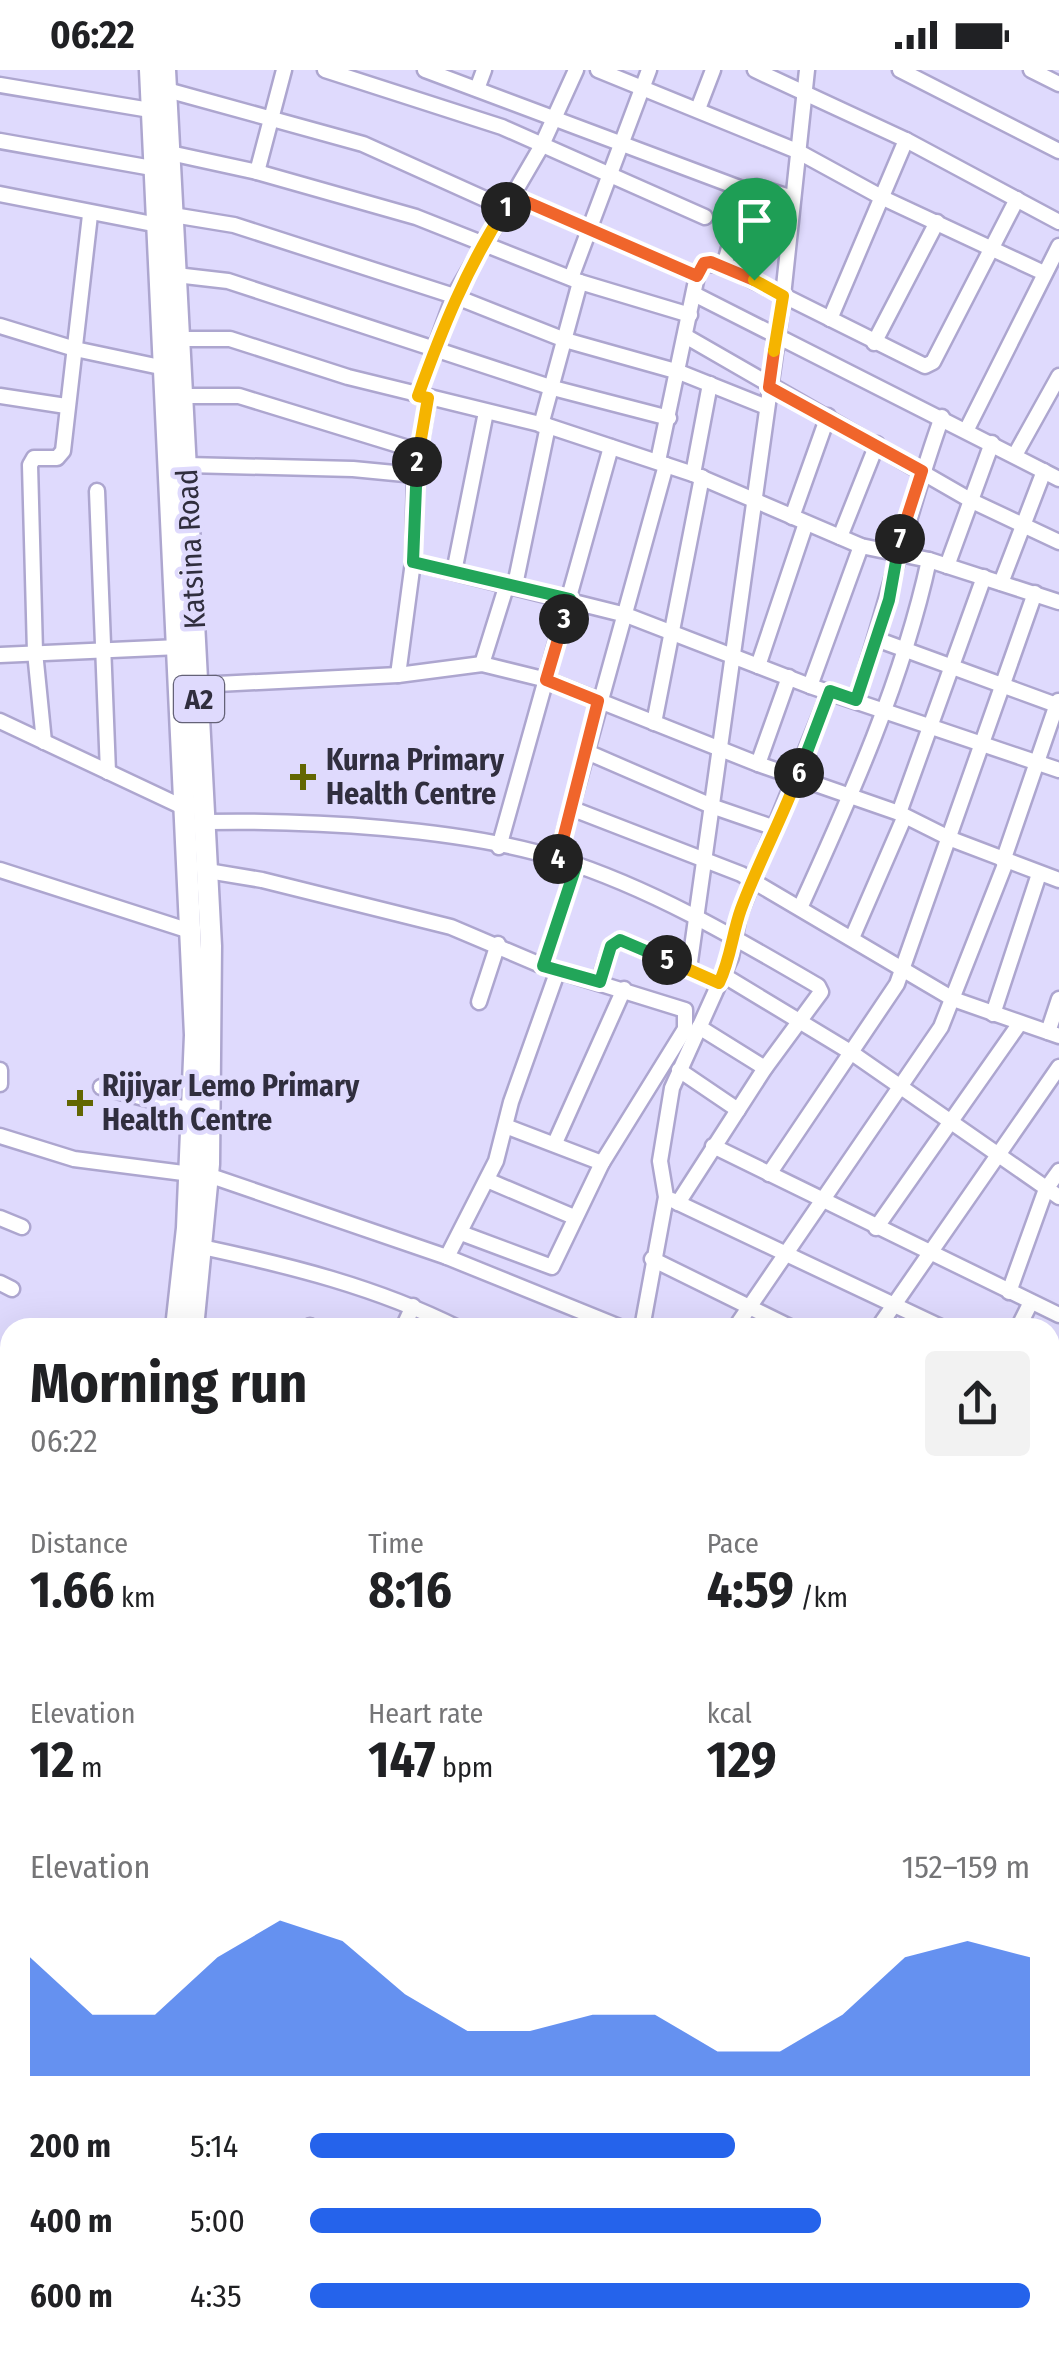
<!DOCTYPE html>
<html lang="en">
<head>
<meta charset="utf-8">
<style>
  :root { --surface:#fff; --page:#f2f2f2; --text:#202124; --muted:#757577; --accent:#2563eb }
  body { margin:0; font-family:"Fira Sans Condensed",sans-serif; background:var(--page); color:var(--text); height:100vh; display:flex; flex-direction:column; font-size:38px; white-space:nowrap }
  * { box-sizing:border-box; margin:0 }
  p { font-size:32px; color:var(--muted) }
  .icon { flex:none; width:55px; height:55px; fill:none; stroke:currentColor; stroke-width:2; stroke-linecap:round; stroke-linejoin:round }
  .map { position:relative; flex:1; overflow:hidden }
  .panel { position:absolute; left:0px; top:1248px; width:1060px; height:1038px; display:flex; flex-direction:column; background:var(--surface); border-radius:30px 30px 0 0; box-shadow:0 10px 40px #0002 }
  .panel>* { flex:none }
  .pin { position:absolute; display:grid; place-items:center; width:85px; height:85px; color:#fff; margin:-102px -42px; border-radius:50% 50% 50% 0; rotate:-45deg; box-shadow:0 0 10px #0007 }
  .pin .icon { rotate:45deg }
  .km { position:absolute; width:50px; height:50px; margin:-25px; border-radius:50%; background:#222; color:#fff; font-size:28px; line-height:50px; text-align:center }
  .round { display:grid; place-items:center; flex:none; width:105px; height:105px; border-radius:10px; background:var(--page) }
  .summary { display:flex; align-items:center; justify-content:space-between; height:170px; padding:0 30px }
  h1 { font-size:55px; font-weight:700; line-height:75px }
  .metrics { display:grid; grid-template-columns:repeat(3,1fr); gap:15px; height:170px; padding:10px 30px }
  .metrics div { display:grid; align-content:center }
  .metrics b { font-size:50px; font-weight:700 }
  .metrics small { font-size:28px; font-weight:400 }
  .metrics p { font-size:28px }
  .chart { height:280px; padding:20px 30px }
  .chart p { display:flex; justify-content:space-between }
  .chart svg { width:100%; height:180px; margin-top:10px; fill:var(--accent); opacity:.7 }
  ul { padding:0 30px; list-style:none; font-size:32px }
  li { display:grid; grid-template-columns:160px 120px 1fr; align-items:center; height:75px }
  li i { height:25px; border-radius:12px; background:var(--accent) }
  .status { display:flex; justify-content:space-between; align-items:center; height:70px; padding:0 50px; background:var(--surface); direction:ltr }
  .status svg { height:28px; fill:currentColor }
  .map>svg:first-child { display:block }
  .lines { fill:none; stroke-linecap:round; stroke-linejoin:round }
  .minor-casing { stroke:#ada6cf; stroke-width:19 }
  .highway-casing { stroke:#ada6cf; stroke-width:25 }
  .minor { stroke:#fff; stroke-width:14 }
  .highway { stroke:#fff; stroke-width:20 }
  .split-1-casing { stroke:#fff; stroke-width:20 }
  .split-2-casing { stroke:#fff; stroke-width:20 }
  .split-3-casing { stroke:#fff; stroke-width:20 }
  .split-4-casing { stroke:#fff; stroke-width:20 }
  .split-5-casing { stroke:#fff; stroke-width:20 }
  .split-6-casing { stroke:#fff; stroke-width:20 }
  .split-7-casing { stroke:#fff; stroke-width:20 }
  .split-8-casing { stroke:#fff; stroke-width:20 }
  .split-9-casing { stroke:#fff; stroke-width:20 }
  .split-1 { stroke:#f0652b; stroke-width:12 }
  .split-2 { stroke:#f5b400; stroke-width:12 }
  .split-3 { stroke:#22a559; stroke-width:12 }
  .split-4 { stroke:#f0652b; stroke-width:12 }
  .split-5 { stroke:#22a559; stroke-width:12 }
  .split-6 { stroke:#f5b400; stroke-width:12 }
  .split-7 { stroke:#22a559; stroke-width:12 }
  .split-8 { stroke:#f0652b; stroke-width:12 }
  .split-9 { stroke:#f5b400; stroke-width:12 }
  .poi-dot { fill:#636602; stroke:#dfdafd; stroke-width:4 }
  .labels { text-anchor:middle; stroke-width:9; stroke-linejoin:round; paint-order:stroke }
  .shield { fill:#dfdafd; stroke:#646277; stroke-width:2.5 }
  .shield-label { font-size:28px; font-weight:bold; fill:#302e3e }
  .street-label { font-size:30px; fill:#302e3e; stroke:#dfdafd }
  .poi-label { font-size:30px; font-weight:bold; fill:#302e3e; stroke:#dfdafd; text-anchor:start }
</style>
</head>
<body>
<div class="status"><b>06:22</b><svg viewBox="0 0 49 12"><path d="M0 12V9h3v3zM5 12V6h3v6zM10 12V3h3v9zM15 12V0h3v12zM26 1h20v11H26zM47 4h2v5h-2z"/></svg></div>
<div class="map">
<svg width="1059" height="2284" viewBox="0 0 1059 2284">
  <rect width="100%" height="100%" fill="#dfdafd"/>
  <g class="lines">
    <g class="minor-casing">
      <g id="minor">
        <path d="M325,0L502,57L705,147"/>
        <path d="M425,0L745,120L757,117L793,128"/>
        <path d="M598,0L797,81L883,128L1044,203"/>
        <path d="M755,0L906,70L1059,152"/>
        <path d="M900,0L1059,81"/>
        <path d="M1031,0L1059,14"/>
        <path d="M0,15L150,40"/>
        <path d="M477,19L484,0"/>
        <path d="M167,20L363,74L505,138"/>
        <path d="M698,39L713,0"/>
        <path d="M0,71L152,98"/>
        <path d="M170,83L257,102L416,147L580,212L690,245"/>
        <path d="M257,102L284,0"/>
        <path d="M0,124L158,155"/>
        <path d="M513,126L697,206L658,391"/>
        <path d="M173,145L234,155L454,226L565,270L679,302L764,336"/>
        <path d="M724,196L745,120"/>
        <path d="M176,205L228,211L553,318L669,348"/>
        <path d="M697,206L704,193L724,196L925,296L933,292L1017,129"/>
        <path d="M571,208L649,0"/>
        <path d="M694,224L1059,409"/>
        <path d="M830,249L906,70"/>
        <path d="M0,256L75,279L165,298"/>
        <path d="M687,267L972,431L1059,472"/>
        <path d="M179,269H230L348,307L548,356L693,404L861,476L929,490L1059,532"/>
        <path d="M874,273L937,152"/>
        <path d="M0,326L66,336"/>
        <path d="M183,326H239L418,381"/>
        <path d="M418,326L454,226L541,77L576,0"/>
        <path d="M541,355L580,212"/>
        <path d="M967,359L1059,176"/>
        <path d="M1015,385L1059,306"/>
        <path d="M187,395L353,399L415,405"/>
        <path d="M693,404L710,314"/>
        <path d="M97,421L108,702"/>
        <path d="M792,447L828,346"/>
        <path d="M840,467L877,374"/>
        <path d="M413,492L626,545L810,616L1059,700"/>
        <path d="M947,496L992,373"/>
        <path d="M454,502L486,342"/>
        <path d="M1001,513L1044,401"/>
        <path d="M515,515L548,356"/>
        <path d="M876,569L1059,636"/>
        <path d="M0,585L179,577"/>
        <path d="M482,594L507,514"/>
        <path d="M758,596L806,453"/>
        <path d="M398,605L413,492L415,405L428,329"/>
        <path d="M198,615L398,605L482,594L547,610L758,694L899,743L951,769L1059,810"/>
        <path d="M810,616L861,476"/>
        <path d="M856,630C887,536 908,441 942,347"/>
        <path d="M0,651L187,739"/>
        <path d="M654,653L702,407"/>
        <path d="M44,672L35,582L30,395L34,388H57L63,381L90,145"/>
        <path d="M587,682L714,737L775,758"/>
        <path d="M758,694L789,607"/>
        <path d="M573,739L741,804L953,929L1059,966"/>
        <path d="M899,743L984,507"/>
        <path d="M205,752C308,750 461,758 559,789C651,818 736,868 818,916L821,922L765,998L678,1133"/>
        <path d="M499,777L611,377"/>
        <path d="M557,789L666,395"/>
        <path d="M1003,791L1058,631"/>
        <path d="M0,800L193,862"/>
        <path d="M208,801L262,810L451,857L543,896L685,940V959L602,1093L552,1197L461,1163"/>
        <path d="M800,838C851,726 903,610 929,490"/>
        <path d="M852,868L904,748"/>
        <path d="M543,896L576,796"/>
        <path d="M689,899L783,226L807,0"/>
        <path d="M723,905L852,983L1059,1127"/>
        <path d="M599,912L611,876L620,870L719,913"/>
        <path d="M479,932L498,874"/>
        <path d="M993,944L1039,804"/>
        <path d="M699,957L765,998"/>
        <path d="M1048,962L1059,929"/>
        <path d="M0,1000V1014"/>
        <path d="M679,1000L738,1040"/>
        <path d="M101,1017L194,1041"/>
        <path d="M508,1057L602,1093"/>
        <path d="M0,1066L74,1089L191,1104"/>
        <path d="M555,1073L624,919"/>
        <path d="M713,1076L1059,1245"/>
        <path d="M769,1104L897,914L1035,523"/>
        <path d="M208,1105L447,1187L622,1258"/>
        <path d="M487,1110L574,1147"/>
        <path d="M672,1130L943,1258"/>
        <path d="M0,1148L22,1157"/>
        <path d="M876,1158L1020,953"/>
        <path d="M202,1177C291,1196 376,1217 458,1258"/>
        <path d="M447,1187L496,1091L511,1032L558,900"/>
        <path d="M652,1189L792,1258"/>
        <path d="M0,1213L12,1219"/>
        <path d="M1009,1222L1046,1119L1059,1101"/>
        <path d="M310,1256L312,1258"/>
        <path d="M403,1258L413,1236"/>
        <path d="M642,1258L666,1127L660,1091L672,1018L731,887L739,845L830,621"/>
        <path d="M735,1258L941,957L1006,792"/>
        <path d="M878,1258L1059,997"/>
        <path d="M1018,1258L1031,1232"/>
        <path d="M1050,1309L1059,1314"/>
        <path d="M0,1351L10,1357"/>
        <path d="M1050,1380L1059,1384"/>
        <path d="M1050,1434L1059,1421"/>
        <path d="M1050,1450L1059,1454"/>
        <path d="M1050,1518L1059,1522"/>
        <path d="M0,1520L10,1522"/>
        <path d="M0,1584L10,1587"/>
        <path d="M1050,1600L1052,1588"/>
        <path d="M0,1635L10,1638"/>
        <path d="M0,1683L10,1654"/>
        <path d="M1050,1705L1059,1709"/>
        <path d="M0,1717L10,1720"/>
        <path d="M0,1806L10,1809"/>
        <path d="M1050,1865L1059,1798"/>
        <path d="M0,1898L10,1836"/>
        <path d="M1050,1903L1059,1904"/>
        <path d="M0,1910L10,1912"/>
        <path d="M0,1953L10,1955"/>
        <path d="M1050,1957L1059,1959"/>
        <path d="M0,2007L10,2008"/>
        <path d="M1050,2020H1059"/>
        <path d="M0,2065L10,2066"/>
        <path d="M1050,2068L1059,2062"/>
        <path d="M0,2143L10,2147"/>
        <path d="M1050,2164L1059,2109"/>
        <path d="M1050,2184L1059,2186"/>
        <path d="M0,2195L10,2198"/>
        <path d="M1050,2232L1059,2234"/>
        <path d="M0,2248L10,2251"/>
        <path d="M134,2275H158"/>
        <path d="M419,2275L471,2284"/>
        <path d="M650,2275L669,2284"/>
        <path d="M798,2275L813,2284"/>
        <path d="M944,2275L970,2284"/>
        <path d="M157,2284L158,2278L192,2284"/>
        <path d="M315,2284L316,2275"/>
        <path d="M580,2284L583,2275"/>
        <path d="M726,2284L734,2275"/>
        <path d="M874,2284L877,2275"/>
        <path d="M985,2284L987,2275"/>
        <path d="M1017,2284L1019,2275"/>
      </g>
    </g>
    <g class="highway-casing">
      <g id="highway">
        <path d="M150,0L195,965L187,1158L176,1258"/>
        <path d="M165,0L211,876L209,1094L193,1258"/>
        <path d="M25,2284L26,2275"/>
        <path d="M42,2284L43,2275"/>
      </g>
    </g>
    <use href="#minor" class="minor"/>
    <use href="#highway" class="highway"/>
  </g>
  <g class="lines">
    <g class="split-1-casing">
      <path id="split-1" d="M506,137L513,126L697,206L704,193L711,192L754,210"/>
    </g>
    <g class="split-2-casing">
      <path id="split-2" d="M417,392L428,328L418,326C442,259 467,197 506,137"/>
    </g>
    <g class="split-3-casing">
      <path id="split-3" d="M417,392L413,492L570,529L564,549"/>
    </g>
    <g class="split-4-casing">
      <path id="split-4" d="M558,789L598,631L546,610L564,549"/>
    </g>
    <g class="split-5-casing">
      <path id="split-5" d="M558,789L576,796L543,896L600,912L611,876L620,870L667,890"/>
    </g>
    <g class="split-6-casing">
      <path id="split-6" d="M667,890L719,913C731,888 732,864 741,839C758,793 782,749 799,703"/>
    </g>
    <g class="split-7-casing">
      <path id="split-7" d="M799,703L830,621L856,630L889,530L900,469"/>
    </g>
    <g class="split-8-casing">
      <path id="split-8" d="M774,281L769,317L922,401L900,469"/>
    </g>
    <g class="split-9-casing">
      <path id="split-9" d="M754,210L783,226L774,281"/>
    </g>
    <use href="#split-1" class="split-1"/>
    <use href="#split-2" class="split-2"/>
    <use href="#split-3" class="split-3"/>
    <use href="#split-4" class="split-4"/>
    <use href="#split-5" class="split-5"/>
    <use href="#split-6" class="split-6"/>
    <use href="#split-7" class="split-7"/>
    <use href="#split-8" class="split-8"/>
    <use href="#split-9" class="split-9"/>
  </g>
  <g class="poi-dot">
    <path d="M298 692h10v10h10v10h-10v10h-10v-10h-10v-10h10z"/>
    <path d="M75 1018h10v10h10v10h-10v10h-10v-10h-10v-10h10z"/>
  </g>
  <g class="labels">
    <rect class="shield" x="174" y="606" width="50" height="46" rx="8"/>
    <g class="shield-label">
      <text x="199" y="639">A2</text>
    </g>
    <g class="street-label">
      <text transform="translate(191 479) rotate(-93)" y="10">Katsina Road</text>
    </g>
    <g class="poi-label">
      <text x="326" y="700">Kurna Primary<tspan x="326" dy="34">Health Centre</tspan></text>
      <text x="102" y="1026">Rijiyar Lemo Primary<tspan x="102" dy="34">Health Centre</tspan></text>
    </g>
  </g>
</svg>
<div class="pin" style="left:754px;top:210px;background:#1e9e55"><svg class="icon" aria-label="arrive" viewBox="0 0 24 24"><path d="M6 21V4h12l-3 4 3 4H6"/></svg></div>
<b class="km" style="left:506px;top:137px">1</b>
<b class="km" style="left:417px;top:392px">2</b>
<b class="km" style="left:564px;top:549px">3</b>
<b class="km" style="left:558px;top:789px">4</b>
<b class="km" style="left:667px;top:890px">5</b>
<b class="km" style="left:799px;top:703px">6</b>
<b class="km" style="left:900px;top:469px">7</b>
<section class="panel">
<div class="summary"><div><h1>Morning run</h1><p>06:22</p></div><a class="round"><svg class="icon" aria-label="share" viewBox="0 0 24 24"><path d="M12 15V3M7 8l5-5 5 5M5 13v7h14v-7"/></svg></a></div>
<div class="metrics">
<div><p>Distance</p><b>1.66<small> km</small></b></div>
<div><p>Time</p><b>8:16</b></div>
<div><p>Pace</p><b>4:59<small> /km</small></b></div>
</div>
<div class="metrics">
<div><p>Elevation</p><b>12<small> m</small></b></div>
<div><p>Heart rate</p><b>147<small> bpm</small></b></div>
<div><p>kcal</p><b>129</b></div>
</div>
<div class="chart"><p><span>Elevation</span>152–159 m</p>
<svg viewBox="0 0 160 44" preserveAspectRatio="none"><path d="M0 44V15L10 29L20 29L30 15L40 6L50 11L60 24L70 33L80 33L90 29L100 29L110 38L120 38L130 29L140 15L150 11L160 15V44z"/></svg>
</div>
<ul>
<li><b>200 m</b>5:14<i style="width:59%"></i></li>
<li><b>400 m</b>5:00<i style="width:71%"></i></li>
<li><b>600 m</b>4:35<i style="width:100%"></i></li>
</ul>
</section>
</div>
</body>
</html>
